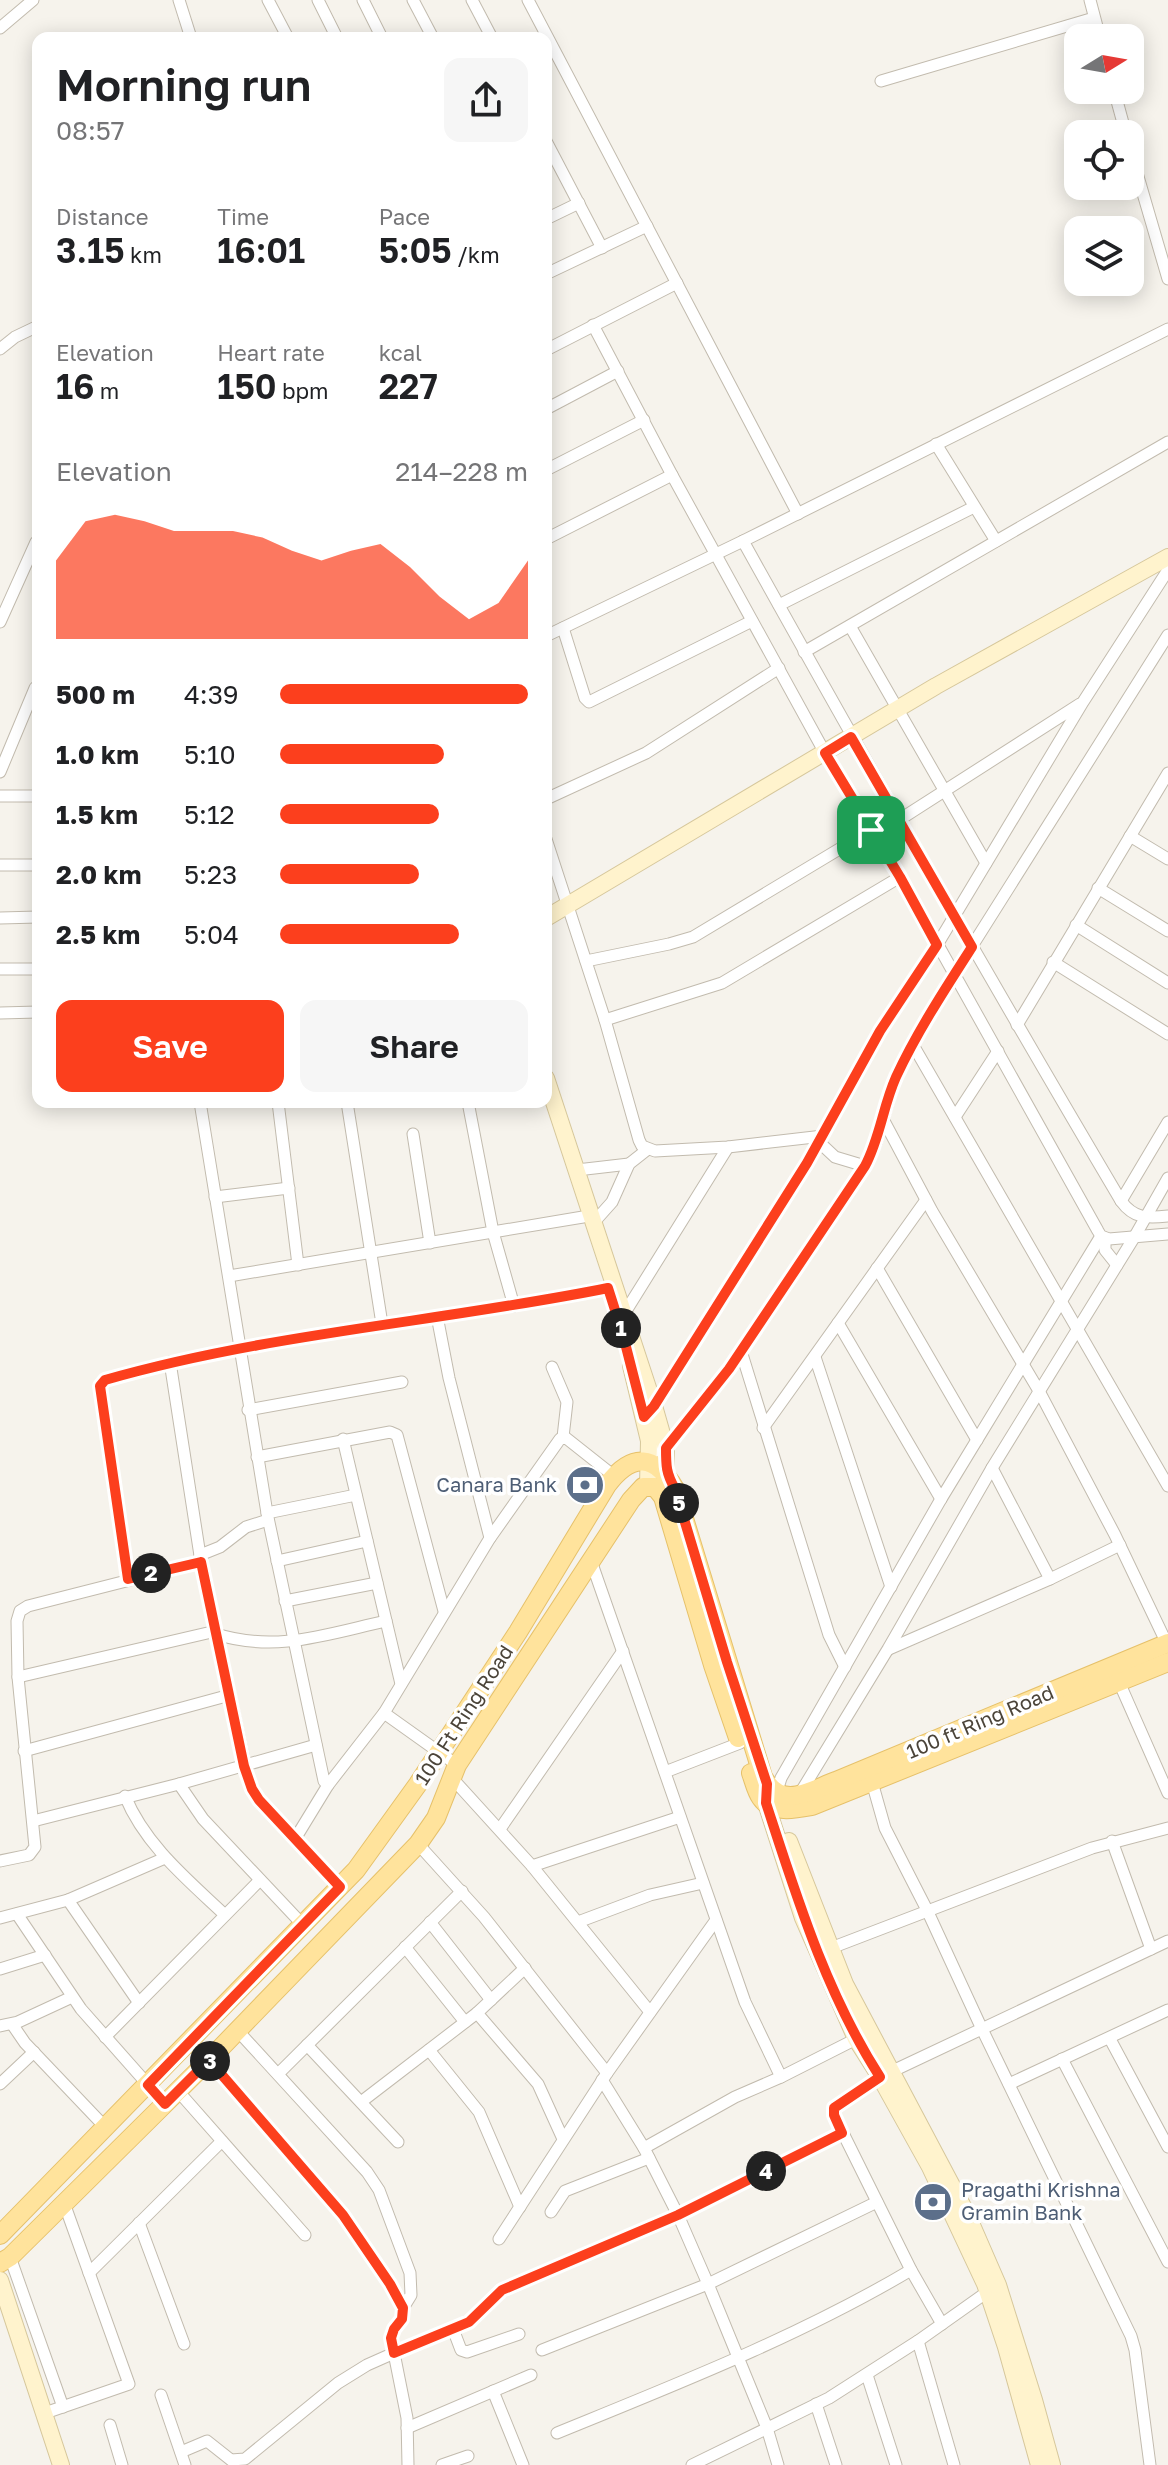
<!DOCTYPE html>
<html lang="en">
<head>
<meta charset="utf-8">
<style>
  :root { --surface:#fff; --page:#f6f6f6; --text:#202124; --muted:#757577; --accent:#fc3f1d }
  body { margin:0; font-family:"Golos Text",sans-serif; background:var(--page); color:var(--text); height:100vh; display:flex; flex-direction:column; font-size:30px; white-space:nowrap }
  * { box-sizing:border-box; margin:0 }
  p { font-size:26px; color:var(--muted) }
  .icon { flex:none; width:44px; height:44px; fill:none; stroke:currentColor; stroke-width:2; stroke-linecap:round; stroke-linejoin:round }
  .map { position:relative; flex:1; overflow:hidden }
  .sheet { position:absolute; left:32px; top:32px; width:520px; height:1076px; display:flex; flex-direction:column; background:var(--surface); border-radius:16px; box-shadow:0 4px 20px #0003 }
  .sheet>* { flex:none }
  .needle { width:52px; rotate:79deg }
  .controls { position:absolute; left:1064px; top:24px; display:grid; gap:16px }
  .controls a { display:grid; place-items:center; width:80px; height:80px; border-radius:16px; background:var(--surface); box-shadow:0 4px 20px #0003; font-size:40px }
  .pin { position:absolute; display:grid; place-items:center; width:68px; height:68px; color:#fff; margin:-34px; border-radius:16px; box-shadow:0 4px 12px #0006 }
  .km { position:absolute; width:40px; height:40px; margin:-20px; border-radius:50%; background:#222; color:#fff; font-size:22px; line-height:40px; text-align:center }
  .round { display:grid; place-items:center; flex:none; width:84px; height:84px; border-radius:16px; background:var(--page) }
  .overview { display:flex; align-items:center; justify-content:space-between; height:136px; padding:0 24px }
  h1 { font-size:44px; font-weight:600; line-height:60px }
  .stats { display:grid; grid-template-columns:repeat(3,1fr); gap:12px; height:136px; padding:8px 24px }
  .stats div { display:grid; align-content:center }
  .stats b { font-size:34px; font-weight:600 }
  .stats small { font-size:22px; font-weight:400 }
  .stats p { font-size:22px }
  .chart { height:224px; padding:16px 24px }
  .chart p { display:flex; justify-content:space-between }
  .chart svg { width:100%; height:144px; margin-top:8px; fill:var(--accent); opacity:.7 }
  .primary-button { display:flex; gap:16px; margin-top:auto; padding:16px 24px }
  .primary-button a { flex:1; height:92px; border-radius:16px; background:var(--accent); color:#fff; font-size:32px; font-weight:600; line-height:92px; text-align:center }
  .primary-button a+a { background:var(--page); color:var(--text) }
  ul { padding:0 24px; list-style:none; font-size:26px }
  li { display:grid; grid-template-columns:128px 96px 1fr; align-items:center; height:60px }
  li i { height:20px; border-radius:10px; background:var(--accent) }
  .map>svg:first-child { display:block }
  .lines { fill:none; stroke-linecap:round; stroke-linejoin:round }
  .street-casing { stroke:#c2bbae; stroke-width:13 }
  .secondary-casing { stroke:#d6c79b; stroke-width:18 }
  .primary-casing { stroke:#e6c16a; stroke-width:20 }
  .street { stroke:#fff; stroke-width:11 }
  .secondary { stroke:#fff3cd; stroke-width:16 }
  .primary { stroke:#ffe39c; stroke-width:18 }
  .route-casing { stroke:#fff; stroke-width:16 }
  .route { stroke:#fc3f1d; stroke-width:10 }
  .labels { text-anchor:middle; stroke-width:7; stroke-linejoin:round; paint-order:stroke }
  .service-label { font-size:20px; fill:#4e5e75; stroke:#fff; text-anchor:end }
  .street-label { font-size:20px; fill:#4b4439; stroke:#fff }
</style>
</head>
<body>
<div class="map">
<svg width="1168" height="2465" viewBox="0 0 1168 2465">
  <rect width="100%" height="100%" fill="#f6f3ec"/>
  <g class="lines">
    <g class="street-casing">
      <g id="street">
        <path d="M179,0L191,38"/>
        <path d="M268,0L288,38"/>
        <path d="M318,0L337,38"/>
        <path d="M363,0L382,38"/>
        <path d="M413,0L433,38"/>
        <path d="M472,0L492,38"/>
        <path d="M528,0L798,514"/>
        <path d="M1090,0L1100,38"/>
        <path d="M0,28L33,0"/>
        <path d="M881,81L1094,18"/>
        <path d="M1114,90L1126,134"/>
        <path d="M546,141L602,248"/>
        <path d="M1130,149L1168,279"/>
        <path d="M546,219L579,203"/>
        <path d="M546,274L647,226"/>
        <path d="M593,325L672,475L825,753L900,877L1098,1231L1101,1236L1109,1239L1168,1234"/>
        <path d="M0,349L15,337L38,326"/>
        <path d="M546,350L677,283"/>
        <path d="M546,409L618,371"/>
        <path d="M936,444L996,541"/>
        <path d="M546,470L644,420"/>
        <path d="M546,539L672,475"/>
        <path d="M743,541C866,762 992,983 1121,1201C1134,1219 1147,1218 1168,1216"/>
        <path d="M779,605L974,507"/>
        <path d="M0,622L36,542"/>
        <path d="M850,626L986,863"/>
        <path d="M563,628L585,698L589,702L752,621"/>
        <path d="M546,636L743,541L1168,329"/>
        <path d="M804,652L1168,442"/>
        <path d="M0,772L35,688L38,685"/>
        <path d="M0,796H38"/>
        <path d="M546,799L646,753L779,668"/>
        <path d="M899,820L1080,704"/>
        <path d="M1130,836L1168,859"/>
        <path d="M546,839L605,1020L639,1140L642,1146L655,1151L728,1147L823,1136"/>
        <path d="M0,865H38"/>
        <path d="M1098,888L1168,931"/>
        <path d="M0,918L38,917"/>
        <path d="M1076,925L1168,983"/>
        <path d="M586,961L669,944L693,937L871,830"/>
        <path d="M1053,962L1168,1034"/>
        <path d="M0,969H38"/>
        <path d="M0,1013L38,1012"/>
        <path d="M605,1020L722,983L900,877"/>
        <path d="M1017,1025L1168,773"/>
        <path d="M913,1045L1168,1486"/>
        <path d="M200,1102L267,1513L324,1781L328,1785L384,1713L457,1765"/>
        <path d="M278,1102L298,1265"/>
        <path d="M347,1102L382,1324"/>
        <path d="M468,1102L493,1232L514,1306"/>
        <path d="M955,1117L998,1051"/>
        <path d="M883,1119L932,1211L1039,1391L1115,1535L1168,1646"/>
        <path d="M413,1134L430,1243"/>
        <path d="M819,1142L835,1157L865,1166"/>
        <path d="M577,1170L629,1164"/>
        <path d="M215,1197L289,1188"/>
        <path d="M1121,1201L1168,1122"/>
        <path d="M595,1221L612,1202L629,1164L648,1149"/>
        <path d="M1105,1238V1250L1117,1265"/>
        <path d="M877,1268L977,1440"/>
        <path d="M229,1276L583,1217"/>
        <path d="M624,1314L728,1147"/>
        <path d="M437,1316L449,1378L490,1538"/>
        <path d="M838,1323L941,1499"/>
        <path d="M741,1351L829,1635L845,1667"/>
        <path d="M815,1357L891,1587"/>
        <path d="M170,1362L201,1562L248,1778L259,1800L340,1887"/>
        <path d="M552,1367L567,1402L563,1437"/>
        <path d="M652,1407L807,1163L880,1031L937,945L1083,702L1168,570"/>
        <path d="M248,1410L402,1382"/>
        <path d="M763,1428L926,1200"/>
        <path d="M343,1439L401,1684"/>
        <path d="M650,1454L670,1444L729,1369L865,1166L876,1143L895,1079L913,1045L950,981L1168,635"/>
        <path d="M257,1457L390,1432L397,1435L444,1611"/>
        <path d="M992,1468L1050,1579"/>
        <path d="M267,1513L356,1495"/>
        <path d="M200,1555L220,1547L246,1527L268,1520"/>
        <path d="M277,1561L367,1541"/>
        <path d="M591,1561L745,2002L781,2077"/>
        <path d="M128,1579L100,1390L102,1382L105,1380C269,1333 440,1322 608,1288"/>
        <path d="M285,1601L377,1583"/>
        <path d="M216,1634C276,1653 327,1634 386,1621"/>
        <path d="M889,1649L1050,1579L1120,1545"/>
        <path d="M18,1677L216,1631"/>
        <path d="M1119,1682L1168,1793"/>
        <path d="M384,1713L490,1538L560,1439L566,1438L614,1476"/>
        <path d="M24,1751L230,1695"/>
        <path d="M665,1772L740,1743"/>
        <path d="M452,1778L532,1866L650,2012"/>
        <path d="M872,1782L885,1828L927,1910L981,2027L1131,2336L1135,2350L1150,2465"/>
        <path d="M179,1784L203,1819L303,1925"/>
        <path d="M776,1794L781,1778L941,1499L1101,1236"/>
        <path d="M799,1795L888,1649L992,1468L1135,1236L1168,1178"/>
        <path d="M125,1796C145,1845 188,1880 225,1915"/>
        <path d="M33,1821L179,1784L316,1745"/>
        <path d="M500,1829L623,1651"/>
        <path d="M295,1839L328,1785"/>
        <path d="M1112,1841L1151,1949"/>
        <path d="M418,1844L484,1917L607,2073"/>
        <path d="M0,1861L29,1855L35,1847L18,1677L17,1621L20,1611L28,1606L201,1562"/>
        <path d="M532,1866L680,1817"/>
        <path d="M68,1900L139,2003"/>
        <path d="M17,1914L81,2009L165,2104"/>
        <path d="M0,1918L68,1900L165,1858"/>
        <path d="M430,1922L491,2000"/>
        <path d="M578,1922L650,1895L703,1883"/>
        <path d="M405,1947L465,2022"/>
        <path d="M831,1948L1092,1848L1168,1828"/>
        <path d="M0,1969L45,1955"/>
        <path d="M477,2013L538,2084L563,2139"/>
        <path d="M12,2024L25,2043L106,2128"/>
        <path d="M0,2026L18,2022L72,1997"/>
        <path d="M238,2031L367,2172L379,2190L410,2273L411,2295L403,2308"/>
        <path d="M105,2037L260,1880"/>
        <path d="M1110,2039L1168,2147"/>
        <path d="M307,2045L398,2142"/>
        <path d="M429,2050L479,2112L520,2207"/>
        <path d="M1062,2059L1168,2262"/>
        <path d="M209,2060L343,2215L390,2284L403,2308L402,2319L394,2329L391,2338L407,2418L408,2465"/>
        <path d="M278,2074L462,1891"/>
        <path d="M602,2080L644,2148"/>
        <path d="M0,2084L34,2052"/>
        <path d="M1009,2084L1168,2010"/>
        <path d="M178,2091L305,2235"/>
        <path d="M361,2102L477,2013L525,1968"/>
        <path d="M551,2212L565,2191L649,2158"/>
        <path d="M139,2223L184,2344"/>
        <path d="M499,2239L607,2073L716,1920"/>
        <path d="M10,2257L63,2407"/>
        <path d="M89,2273L222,2141"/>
        <path d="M942,2324L911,2270L834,2115V2108L880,2077L1168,1941"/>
        <path d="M453,2329L461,2350L467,2352L519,2334"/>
        <path d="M918,2341L954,2465"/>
        <path d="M542,2350L708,2284L678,2215L644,2148L735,2097L781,2077L856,2039"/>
        <path d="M867,2375L896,2465"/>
        <path d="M493,2391L523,2465"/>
        <path d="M161,2395L185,2465"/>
        <path d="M816,2404L836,2465"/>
        <path d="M45,2413L129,2384L64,2203"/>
        <path d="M110,2425L122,2465"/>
        <path d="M407,2428L531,2375"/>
        <path d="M557,2433C677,2384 800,2336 911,2270"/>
        <path d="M181,2452L207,2441L231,2460L245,2459L338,2383L367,2365L394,2353L469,2322L502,2290L678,2215L842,2133"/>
        <path d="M442,2465L468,2456"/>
        <path d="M692,2465L829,2398L918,2341L990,2290"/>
        <path d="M778,2465L767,2428L708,2284L877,2202"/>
      </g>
    </g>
    <g class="secondary-casing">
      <g id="secondary">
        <path d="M546,918L936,686L1168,557"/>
        <path d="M546,1078L654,1406L666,1448L665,1481"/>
        <path d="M631,1366L649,1441L648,1486"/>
        <path d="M765,1796L766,1803L803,1918L856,2039L880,2077L930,2167L985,2284L1006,2347L1039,2465"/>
        <path d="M789,1841L845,1984L968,2216L998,2285L1034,2400L1052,2465"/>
        <path d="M0,2280L61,2465"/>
      </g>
    </g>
    <g class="primary-casing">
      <g id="primary">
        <path d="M751,1773C754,1781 756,1791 761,1798C772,1814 796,1809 812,1806L1168,1662"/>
        <path d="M0,2235L356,1870L418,1784L518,1632L607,1485C632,1452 655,1454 675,1489L763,1777C782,1811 809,1791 836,1781L1168,1643"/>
        <path d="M0,2263L10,2257L209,2060L418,1844L436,1818L457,1765L631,1500L643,1487H655L663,1497L713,1665L738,1738"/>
      </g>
    </g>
    <use href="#street" class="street"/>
    <use href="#secondary" class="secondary"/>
    <use href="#primary" class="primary"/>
  </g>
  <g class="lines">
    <g class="route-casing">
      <path id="route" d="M851,737L972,947C945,989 917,1032 896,1077C883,1106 880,1138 865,1166L729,1369L666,1448C666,1466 666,1473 675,1489L727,1662L767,1784L766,1803C797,1898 826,1993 880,2077L834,2108V2115L842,2133L678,2215L502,2290L469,2322L394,2353L391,2338L394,2329L402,2319L403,2308L390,2284L343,2215L209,2060L165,2104L148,2085L340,1887L259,1800L252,1789L244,1766L201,1562L128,1579L100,1386L105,1380C269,1333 440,1322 608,1288L623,1335L644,1417L654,1406L807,1163L880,1031L937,945L900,877L825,753Z"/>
    </g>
    <use href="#route" class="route"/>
  </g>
  <defs>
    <g id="bank-disc" transform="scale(2)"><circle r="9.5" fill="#5c6f8a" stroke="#fff"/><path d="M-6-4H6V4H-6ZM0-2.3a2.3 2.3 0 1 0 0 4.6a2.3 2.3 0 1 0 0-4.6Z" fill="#fff"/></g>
  </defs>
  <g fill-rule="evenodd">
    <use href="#bank-disc" x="585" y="1485"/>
    <use href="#bank-disc" x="933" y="2202"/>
  </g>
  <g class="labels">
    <g class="service-label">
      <text x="557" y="1492">Canara Bank</text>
      <text x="961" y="2197" text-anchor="start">Pragathi Krishna<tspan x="961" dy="23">Gramin Bank</tspan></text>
    </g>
    <g class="street-label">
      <text transform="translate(464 1715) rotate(-57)" y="7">100 Ft Ring Road</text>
      <text transform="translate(980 1722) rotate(-23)" y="7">100 ft Ring Road</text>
    </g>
  </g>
</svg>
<div class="controls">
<a><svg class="needle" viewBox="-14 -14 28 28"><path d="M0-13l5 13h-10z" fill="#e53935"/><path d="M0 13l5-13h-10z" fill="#757577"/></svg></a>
<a><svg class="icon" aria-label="locate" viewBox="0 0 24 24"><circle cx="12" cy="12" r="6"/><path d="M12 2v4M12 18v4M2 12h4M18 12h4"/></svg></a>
<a><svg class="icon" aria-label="layers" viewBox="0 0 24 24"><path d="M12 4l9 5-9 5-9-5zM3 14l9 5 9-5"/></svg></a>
</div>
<div class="pin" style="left:871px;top:830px;background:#1e9e55"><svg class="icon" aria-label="arrive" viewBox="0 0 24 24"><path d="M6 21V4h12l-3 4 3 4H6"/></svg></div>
<b class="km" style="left:621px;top:1328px">1</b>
<b class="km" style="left:151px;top:1573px">2</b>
<b class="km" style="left:210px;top:2061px">3</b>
<b class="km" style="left:766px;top:2171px">4</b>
<b class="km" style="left:679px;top:1503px">5</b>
<section class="sheet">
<div class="overview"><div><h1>Morning run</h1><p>08:57</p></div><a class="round"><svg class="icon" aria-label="share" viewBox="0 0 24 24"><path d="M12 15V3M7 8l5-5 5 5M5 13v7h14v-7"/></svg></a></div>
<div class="stats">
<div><p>Distance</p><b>3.15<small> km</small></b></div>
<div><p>Time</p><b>16:01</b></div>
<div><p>Pace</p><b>5:05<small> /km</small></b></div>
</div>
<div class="stats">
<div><p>Elevation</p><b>16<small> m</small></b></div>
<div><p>Heart rate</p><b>150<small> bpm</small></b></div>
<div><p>kcal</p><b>227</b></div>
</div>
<div class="chart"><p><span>Elevation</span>214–228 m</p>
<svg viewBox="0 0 160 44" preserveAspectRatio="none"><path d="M0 44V20L10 8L20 6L30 8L40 11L50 11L60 11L70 13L80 17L90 20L100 17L110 15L120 22L130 31L140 38L150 33L160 20V44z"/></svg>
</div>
<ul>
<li><b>500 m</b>4:39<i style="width:100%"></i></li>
<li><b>1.0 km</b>5:10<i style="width:66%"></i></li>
<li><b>1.5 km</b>5:12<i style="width:64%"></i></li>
<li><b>2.0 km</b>5:23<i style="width:56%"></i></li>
<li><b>2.5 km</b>5:04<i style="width:72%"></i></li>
</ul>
<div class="primary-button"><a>Save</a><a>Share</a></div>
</section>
</div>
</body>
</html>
